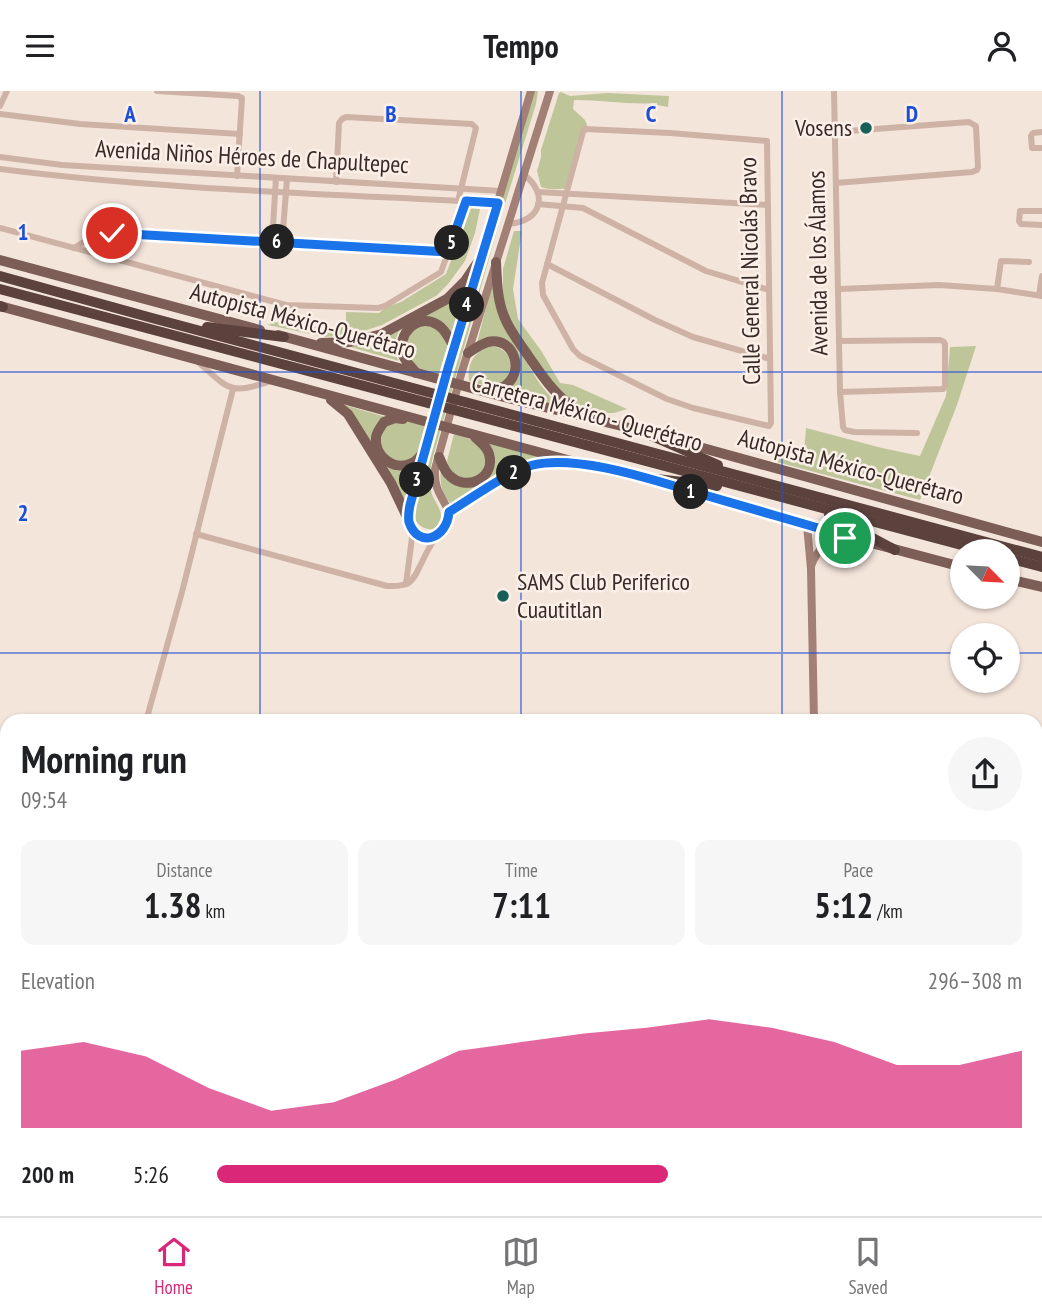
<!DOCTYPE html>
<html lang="en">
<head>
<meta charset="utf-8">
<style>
  :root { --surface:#fff; --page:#f6f6f6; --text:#202124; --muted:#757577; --line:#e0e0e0; --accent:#db2777 }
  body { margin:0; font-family:"PT Sans Narrow",sans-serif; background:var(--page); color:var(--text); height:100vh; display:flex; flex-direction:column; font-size:26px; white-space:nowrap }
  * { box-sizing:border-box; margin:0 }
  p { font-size:23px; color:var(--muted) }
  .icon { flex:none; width:38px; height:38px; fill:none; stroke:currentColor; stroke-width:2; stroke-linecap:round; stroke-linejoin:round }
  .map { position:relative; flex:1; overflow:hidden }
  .drawer { position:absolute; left:0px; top:623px; width:1043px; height:502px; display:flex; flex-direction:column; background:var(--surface); border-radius:21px 21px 0 0; box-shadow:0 2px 5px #0004 }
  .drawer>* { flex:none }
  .needle { width:46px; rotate:114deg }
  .fabs { position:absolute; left:950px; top:448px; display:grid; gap:14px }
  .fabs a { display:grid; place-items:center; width:70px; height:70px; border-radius:50%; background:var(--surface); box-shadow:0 2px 5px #0004; font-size:35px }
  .pin { position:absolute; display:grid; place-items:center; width:60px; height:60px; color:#fff; margin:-30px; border:4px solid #fff; border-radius:50%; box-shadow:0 2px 7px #0007 }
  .km { position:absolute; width:35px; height:35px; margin:-18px; border-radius:50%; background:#222; color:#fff; font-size:19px; line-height:35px; text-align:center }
  .round { display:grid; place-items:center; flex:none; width:74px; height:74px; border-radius:37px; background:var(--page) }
  .headline { display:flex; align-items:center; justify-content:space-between; height:119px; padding:0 21px }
  h1 { font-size:38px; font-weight:700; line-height:52px }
  .metrics { display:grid; grid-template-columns:repeat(3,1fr); gap:10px; height:119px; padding:7px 21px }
  .metrics div { display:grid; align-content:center; border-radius:14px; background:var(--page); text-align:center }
  .metrics b { font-size:35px; font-weight:700 }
  .metrics small { font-size:19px; font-weight:400 }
  .metrics p { font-size:19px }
  .chart { height:196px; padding:14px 21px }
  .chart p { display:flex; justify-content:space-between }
  .chart svg { width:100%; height:126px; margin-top:7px; fill:var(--accent); opacity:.7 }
  ul { padding:0 21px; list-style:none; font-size:23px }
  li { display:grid; grid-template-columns:112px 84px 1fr; align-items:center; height:52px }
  li i { height:18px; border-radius:9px; background:var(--accent) }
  header { display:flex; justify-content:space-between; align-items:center; height:91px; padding:0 21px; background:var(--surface); font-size:32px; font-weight:700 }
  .menu { display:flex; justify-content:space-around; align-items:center; height:98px; border-top:2px solid var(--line); background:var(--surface); font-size:19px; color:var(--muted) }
  .menu a { display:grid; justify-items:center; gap:4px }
  .menu .current { color:var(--accent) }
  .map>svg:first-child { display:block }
  .green { fill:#bdc599 }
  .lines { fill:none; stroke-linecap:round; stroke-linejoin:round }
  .street { stroke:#ceb2a5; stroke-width:6 }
  .secondary { stroke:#a28076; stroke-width:8 }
  .primary { stroke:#7d5e57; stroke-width:10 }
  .highway { stroke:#5b423d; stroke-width:10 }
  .route-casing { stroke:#fff; stroke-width:14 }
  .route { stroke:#1a73e8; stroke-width:9 }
  .grid { fill:none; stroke:#1d4ed8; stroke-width:2; stroke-opacity:0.55 }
  .poi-dot { fill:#185f59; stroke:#fbf0e8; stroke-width:2.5 }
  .labels { text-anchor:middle; stroke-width:5; stroke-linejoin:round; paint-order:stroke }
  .poi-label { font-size:24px; fill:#392a27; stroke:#fbf0e8; text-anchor:end }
  .street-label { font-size:24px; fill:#392a27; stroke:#fbf0e8 }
  .grid-label { font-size:23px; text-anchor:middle; font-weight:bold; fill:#1d4ed8; stroke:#fbf0e8; stroke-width:5; stroke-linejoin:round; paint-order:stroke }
</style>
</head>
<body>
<header><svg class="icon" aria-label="menu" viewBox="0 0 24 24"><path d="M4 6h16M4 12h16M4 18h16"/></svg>Tempo<svg class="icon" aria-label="person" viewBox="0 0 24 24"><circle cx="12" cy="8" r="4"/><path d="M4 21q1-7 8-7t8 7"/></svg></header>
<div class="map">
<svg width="1042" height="1125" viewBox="0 0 1042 1125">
  <rect width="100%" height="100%" fill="#f4e5db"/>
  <g class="green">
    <path d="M535,0H538L536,13L500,129L434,362C431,375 427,387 431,400C433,409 441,416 441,426C440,444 422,440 414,428V420L497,122Z"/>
    <path d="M561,1L570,5L608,2L669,5L668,16L657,14V12C630,14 602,9 574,9L573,18L585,29L587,34L584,41L568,98C558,97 552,100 541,96L537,80L541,66V59L559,2Z"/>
    <path d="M471,116L480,118L475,142L465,170L448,193L436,205L382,234L355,243L325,246L268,234L275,231L291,234L336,238L346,233V221L379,222L386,216L401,211L446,183Z"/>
    <path d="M514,140H522L513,198L518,228L542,261L560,292L573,294L627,318L614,322H593L582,319L555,299L524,252L505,220L503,203V178Z"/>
    <path d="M493,189L496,217L502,232L540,293L558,315L500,299L518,286L503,248C492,246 485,245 477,252Z"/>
    <path d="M465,190L452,244L445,233L428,226C421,229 408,232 402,237C393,245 394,262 399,270L347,255L383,245Z"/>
    <path d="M416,235H433L447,249V266L441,284L417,277L407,271C406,258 404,244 416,235Z"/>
    <path d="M488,255C499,255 505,259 511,268C510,298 494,298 469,290C467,273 473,263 488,255Z"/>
    <path d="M976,255L957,314L920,409L773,370L778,359L804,362L806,337L882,357L920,365L946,305L950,256Z"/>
    <path d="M341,313L386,326L381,330V368L417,374L406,418Z"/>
    <path d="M398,329L427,335C424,350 414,383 392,370C388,367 383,361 380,358C378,340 382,336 398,329Z"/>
    <path d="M454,343C475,348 494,358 481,383L467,388L451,382L447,370Z"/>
    <path d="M485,351L549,369L452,414C442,405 439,391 441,378L454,392L488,385Z"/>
    <path d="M138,1118H192L217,1125H136Z"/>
  </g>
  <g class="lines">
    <g class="street">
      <path d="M157,0L238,5L242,7L237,85"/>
      <path d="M834,0L840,301L843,336L845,339L854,341L917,342"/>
      <path d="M0,15L7,0"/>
      <path d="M0,23L80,33L240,43"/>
      <path d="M585,38L670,42L767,50L771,332L769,335L693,317L667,308L580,265L573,258L543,204L542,192L583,41Z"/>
      <path d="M835,41L969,31L976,35L978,76L977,79L972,81L836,92"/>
      <path d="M1042,41L1033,42L1031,45L1032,57H1042"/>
      <path d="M0,66L62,74L501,100"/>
      <path d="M0,78C165,99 332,103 498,112"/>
      <path d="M336,91L339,32L342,28L346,26L472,33L476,37L458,110"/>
      <path d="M538,101L768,114"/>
      <path d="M538,113L583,117L706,180L769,199"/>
      <path d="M1042,120H1020L1019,130L1021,133L1042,134"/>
      <path d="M508,133C541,131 550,103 523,83"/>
      <path d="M0,137L286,214L378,217L385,215L441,181L466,110"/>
      <path d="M272,151L276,87"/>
      <path d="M282,152L287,88"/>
      <path d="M74,157L100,141L448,161"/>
      <path d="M547,173L655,229L693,246L770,268"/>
      <path d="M839,198L939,194L997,198L1042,205"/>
      <path d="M997,198L1001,170L1029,171"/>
      <path d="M1039,204L1042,185"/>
      <path d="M839,250L940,249L943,250L945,253V295L943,298L840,301"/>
      <path d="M198,271C230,299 229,304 271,290"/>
      <path d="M196,443L387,495C412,496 412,491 422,471C426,462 431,454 436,445"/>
      <path d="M406,493L413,439"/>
      <path d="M146,630L182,501L233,298"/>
      <path d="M1036,1068L1042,1086"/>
      <path d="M30,1118L33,1125"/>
    </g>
    <g class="secondary">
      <path d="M531,0L448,277L410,414C409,419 408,425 409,431C418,458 448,446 449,421C441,403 434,399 435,378L462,280L550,0"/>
      <path d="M807,434L811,478L814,630"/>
      <path d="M811,475C817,458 829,448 848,447"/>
      <path d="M1036,1062L1042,1039"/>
      <path d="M827,1118L837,1125"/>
      <path d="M654,1125L660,1118"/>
      <path d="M1014,1125L1017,1118"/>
      <path d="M1027,1125L1035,1118"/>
    </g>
    <g class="primary">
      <path d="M0,169L260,239"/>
      <path d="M496,171C497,189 497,208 504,225C509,239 519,251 527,263C543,286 557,308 582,322"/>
      <path d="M0,215L575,371L645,388"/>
      <path d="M278,244L512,308L642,340"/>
      <path d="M321,252L350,251L382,243L447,208L465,190L482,165"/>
      <path d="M468,262C474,258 481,253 488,251C515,245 526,283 503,296C498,298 492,298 486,299"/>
      <path d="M416,282C412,276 405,271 403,264C396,243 418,221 438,234C446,239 450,249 454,256"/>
      <path d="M331,309L348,323L391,392L408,428"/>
      <path d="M403,328L395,327L384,331C381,336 377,340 376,346C374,365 394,381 412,372C417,370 421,364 424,360"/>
      <path d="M663,346L1042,451"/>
      <path d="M439,366C442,372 444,380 450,385C467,401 496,387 489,363C487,355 480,351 475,346"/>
      <path d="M660,392L856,448L962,476"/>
      <path d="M449,421C472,407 508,381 533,374C542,372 551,372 561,372"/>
      <path d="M1008,488L1042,496"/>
    </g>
    <g class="highway">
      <path d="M0,185L152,227L1042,466"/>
      <path d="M0,198L984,460"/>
      <path d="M0,215L3,216"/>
      <path d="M207,236L284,246"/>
      <path d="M636,338L718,374"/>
      <path d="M639,386L717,395"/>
      <path d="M829,424L895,459"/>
      <path d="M1008,467L1042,476"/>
    </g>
  </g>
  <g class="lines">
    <g class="route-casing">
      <path id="route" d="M112,142L448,161L466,110L498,112L448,277L410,414C409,419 408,425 409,431C418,458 447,448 449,421C472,407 509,380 533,374C579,363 656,390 701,403C753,418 804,433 856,448L845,447"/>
    </g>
    <use href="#route" class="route"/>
  </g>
  <path class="grid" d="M260,0V630M521,0V630M782,0V630M0,281H1042M0,562H962M1008,562H1042M0,844H7M1036,844H1042M260,1118V1125M521,1118V1125M782,1118V1125"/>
  <g class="poi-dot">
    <circle cx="866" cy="37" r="7"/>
    <circle cx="503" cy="505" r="7"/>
  </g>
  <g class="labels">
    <g class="poi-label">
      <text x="852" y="45">Vosens</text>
      <text x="517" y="499" text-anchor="start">SAMS Club Periferico<tspan x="517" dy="28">Cuautitlan</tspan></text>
    </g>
    <g class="street-label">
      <text transform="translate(252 66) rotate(3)" y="8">Avenida Niños Héroes de Chapultepec</text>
      <text transform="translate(818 172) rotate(-91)" y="8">Avenida de los Álamos</text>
      <text transform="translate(750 180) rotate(-91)" y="8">Calle General Nicolás Bravo</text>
      <text transform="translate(303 230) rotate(15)" y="8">Autopista México-Querétaro</text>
      <text transform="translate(587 322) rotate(15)" y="8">Carretera México - Querétaro</text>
      <text transform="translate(851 376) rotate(15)" y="8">Autopista México-Querétaro</text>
    </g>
  </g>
  <g class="grid-label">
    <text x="130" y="31">A</text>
    <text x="391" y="31">B</text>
    <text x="651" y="31">C</text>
    <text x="912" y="31">D</text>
    <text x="23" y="149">1</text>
    <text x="23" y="430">2</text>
  </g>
</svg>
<div class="fabs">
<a><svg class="needle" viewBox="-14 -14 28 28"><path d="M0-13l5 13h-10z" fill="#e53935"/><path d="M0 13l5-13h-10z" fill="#757577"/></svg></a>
<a><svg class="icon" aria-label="locate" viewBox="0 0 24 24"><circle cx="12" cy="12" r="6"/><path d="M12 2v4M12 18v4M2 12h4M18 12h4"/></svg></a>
</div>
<div class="pin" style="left:845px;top:447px;background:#1e9e55"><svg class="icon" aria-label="arrive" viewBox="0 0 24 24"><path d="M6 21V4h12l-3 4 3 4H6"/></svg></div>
<div class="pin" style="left:112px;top:142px;background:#d93025"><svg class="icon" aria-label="check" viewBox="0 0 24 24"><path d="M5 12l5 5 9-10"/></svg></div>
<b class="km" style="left:691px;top:401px">1</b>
<b class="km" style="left:514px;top:382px">2</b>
<b class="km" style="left:417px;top:389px">3</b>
<b class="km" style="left:467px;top:214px">4</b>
<b class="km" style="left:452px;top:152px">5</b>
<b class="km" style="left:277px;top:151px">6</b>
<section class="drawer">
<div class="headline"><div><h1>Morning run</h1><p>09:54</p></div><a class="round"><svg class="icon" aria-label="share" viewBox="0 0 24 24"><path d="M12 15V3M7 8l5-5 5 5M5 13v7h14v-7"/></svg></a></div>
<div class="metrics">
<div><p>Distance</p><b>1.38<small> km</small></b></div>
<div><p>Time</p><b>7:11</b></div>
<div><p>Pace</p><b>5:12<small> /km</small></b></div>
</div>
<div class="chart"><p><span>Elevation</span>296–308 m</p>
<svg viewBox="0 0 160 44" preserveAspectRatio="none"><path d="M0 44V17L10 14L20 19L30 30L40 38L50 35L60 27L70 17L80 14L90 11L100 9L110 6L120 9L130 14L140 22L150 22L160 17V44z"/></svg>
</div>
<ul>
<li><b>200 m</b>5:26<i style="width:56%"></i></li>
</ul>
</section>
</div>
<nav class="menu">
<a class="current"><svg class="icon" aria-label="home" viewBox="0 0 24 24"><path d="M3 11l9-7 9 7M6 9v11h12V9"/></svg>Home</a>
<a><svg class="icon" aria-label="map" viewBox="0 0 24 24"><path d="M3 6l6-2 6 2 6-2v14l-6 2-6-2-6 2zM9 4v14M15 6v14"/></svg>Map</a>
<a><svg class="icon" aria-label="saved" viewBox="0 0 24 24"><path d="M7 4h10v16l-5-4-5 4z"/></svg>Saved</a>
</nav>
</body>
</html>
